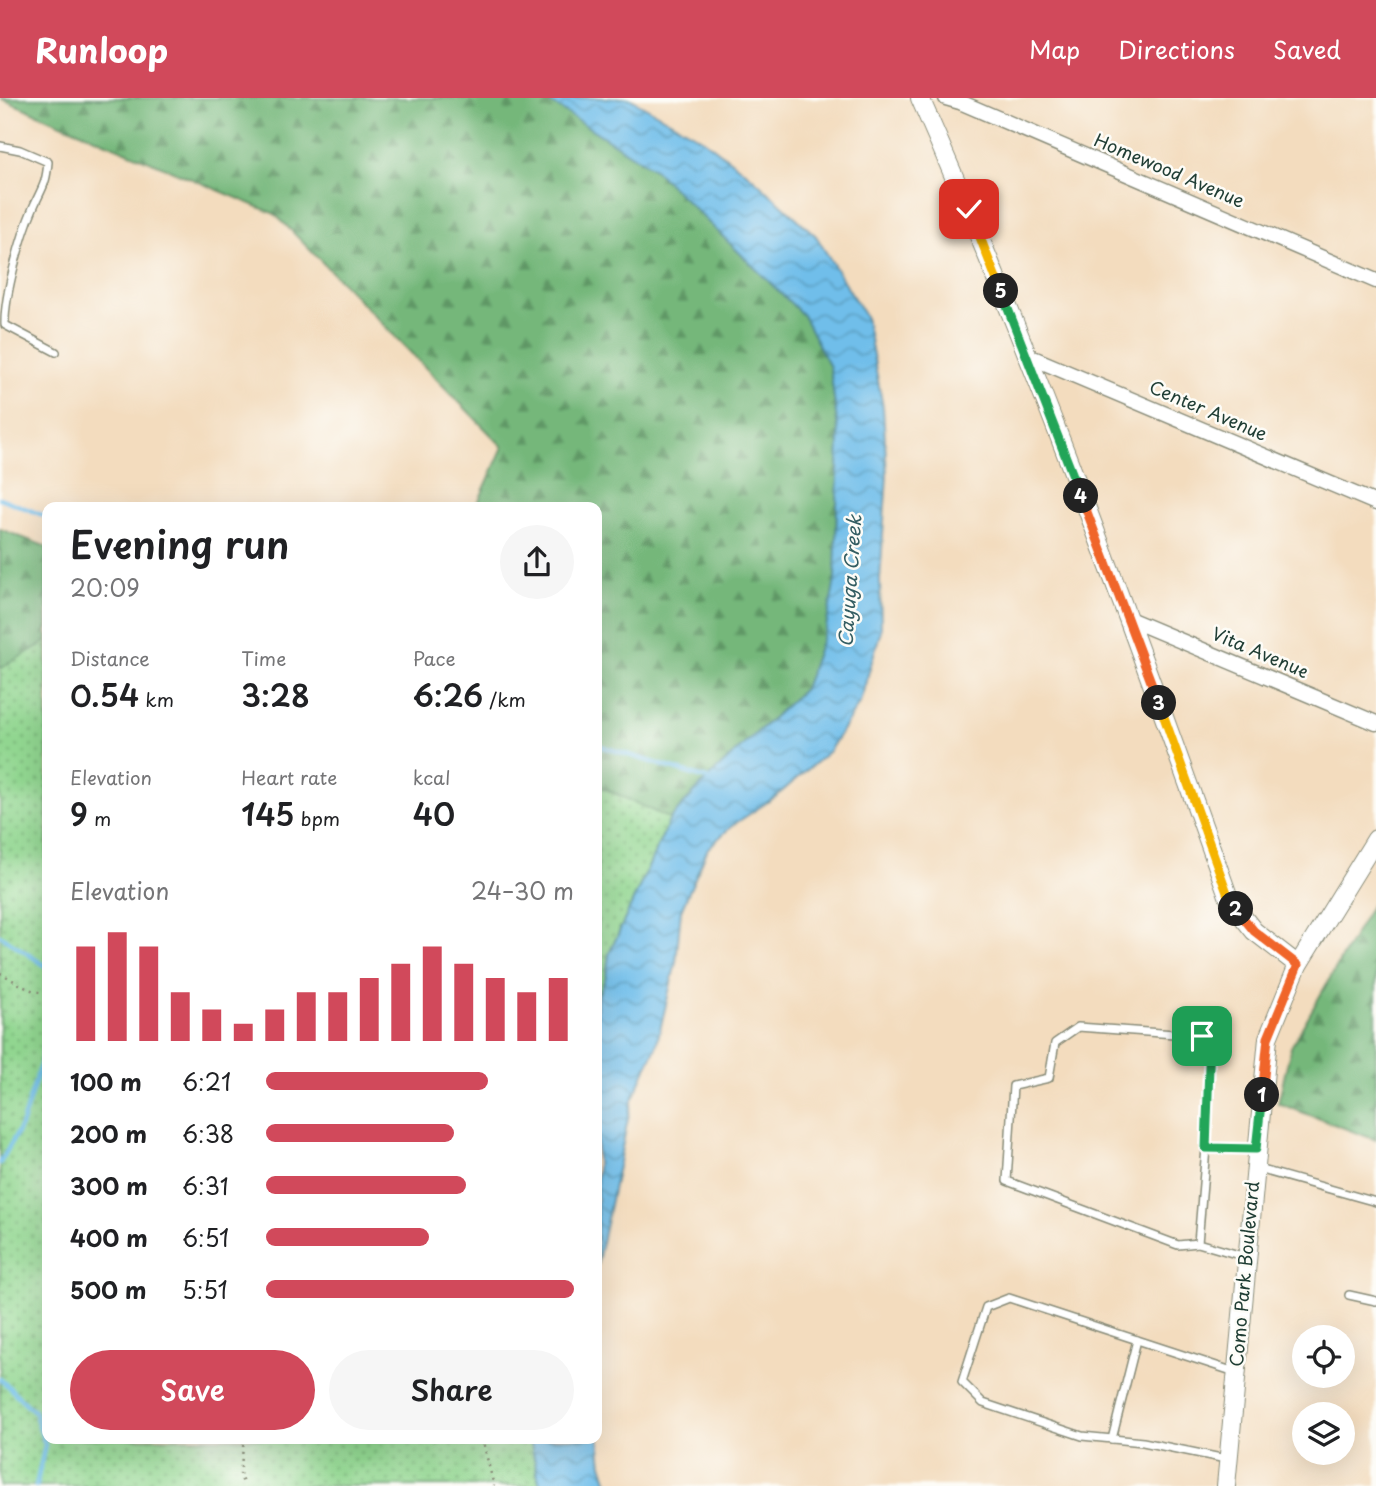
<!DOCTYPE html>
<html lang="en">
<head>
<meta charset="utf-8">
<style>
  :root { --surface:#fff; --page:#f6f6f6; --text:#202124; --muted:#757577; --accent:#d1495b }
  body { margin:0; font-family:"Playpen Sans",sans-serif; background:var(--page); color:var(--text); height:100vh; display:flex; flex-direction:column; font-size:26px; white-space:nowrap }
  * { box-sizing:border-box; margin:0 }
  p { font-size:23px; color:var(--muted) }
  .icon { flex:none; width:38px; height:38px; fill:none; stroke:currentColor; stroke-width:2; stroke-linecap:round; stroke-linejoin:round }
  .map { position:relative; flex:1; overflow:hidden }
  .details { position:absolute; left:42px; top:404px; width:560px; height:942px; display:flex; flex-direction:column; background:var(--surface); border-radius:14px; box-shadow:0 7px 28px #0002 }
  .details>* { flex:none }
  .tools { position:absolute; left:1292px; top:1227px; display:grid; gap:14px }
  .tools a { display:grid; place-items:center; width:63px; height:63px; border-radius:50%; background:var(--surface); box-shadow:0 7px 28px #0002; font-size:35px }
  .pin { position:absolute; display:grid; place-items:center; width:60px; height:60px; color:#fff; margin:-30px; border-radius:14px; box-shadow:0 4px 10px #0006 }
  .km { position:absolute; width:35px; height:35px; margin:-18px; border-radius:50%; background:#222; color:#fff; font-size:19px; line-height:35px; text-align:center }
  .round { display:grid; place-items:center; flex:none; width:74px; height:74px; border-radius:37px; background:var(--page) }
  .head { display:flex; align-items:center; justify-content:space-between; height:119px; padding:0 28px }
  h1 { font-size:38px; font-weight:600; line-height:52px }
  .metrics { display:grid; grid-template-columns:repeat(3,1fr); gap:10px; height:119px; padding:7px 28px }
  .metrics div { display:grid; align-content:center }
  .metrics b { font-size:30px; font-weight:600 }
  .metrics small { font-size:19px; font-weight:400 }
  .metrics p { font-size:19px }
  .chart { height:196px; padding:14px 28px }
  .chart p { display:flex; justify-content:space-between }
  .chart svg { width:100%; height:126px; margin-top:7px; stroke:var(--accent); stroke-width:6 }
  .action { display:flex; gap:14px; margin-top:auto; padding:14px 28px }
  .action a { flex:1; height:80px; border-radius:42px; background:var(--accent); color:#fff; font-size:28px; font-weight:600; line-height:80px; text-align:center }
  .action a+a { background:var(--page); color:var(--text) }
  ul { padding:0 28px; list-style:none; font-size:23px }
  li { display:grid; grid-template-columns:112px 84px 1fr; align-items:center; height:52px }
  li i { height:18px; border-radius:9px; background:var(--accent) }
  header { display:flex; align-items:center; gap:42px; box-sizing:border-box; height:98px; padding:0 35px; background:var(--accent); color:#fff }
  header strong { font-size:33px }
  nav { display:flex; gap:38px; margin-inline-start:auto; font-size:24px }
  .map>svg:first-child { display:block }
  .forest { fill:url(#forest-firs); stroke:#4a7a57; stroke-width:2 }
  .park { fill:url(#park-dots); stroke:#588a62; stroke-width:2 }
  .water { fill:url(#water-waves); stroke:#477e8f; stroke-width:2 }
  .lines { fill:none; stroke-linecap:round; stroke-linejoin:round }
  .stream { stroke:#6fbeea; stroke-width:4.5 }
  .service-casing { stroke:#898c79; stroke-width:10 }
  .minor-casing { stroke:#898c79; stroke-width:17 }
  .tertiary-casing { stroke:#898c79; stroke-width:20 }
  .path { stroke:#898c79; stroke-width:2.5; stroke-dasharray:2 5; stroke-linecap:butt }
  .service { stroke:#fff; stroke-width:7 }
  .minor { stroke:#fff; stroke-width:14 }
  .tertiary { stroke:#fff; stroke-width:18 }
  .split-1-casing { stroke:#fff; stroke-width:14 }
  .split-2-casing { stroke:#fff; stroke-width:14 }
  .split-3-casing { stroke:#fff; stroke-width:14 }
  .split-4-casing { stroke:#fff; stroke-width:14 }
  .split-5-casing { stroke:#fff; stroke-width:14 }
  .split-6-casing { stroke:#fff; stroke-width:14 }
  .split-1 { stroke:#22a559; stroke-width:9 }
  .split-2 { stroke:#f0652b; stroke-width:9 }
  .split-3 { stroke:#f5b400; stroke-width:9 }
  .split-4 { stroke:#f0652b; stroke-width:9 }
  .split-5 { stroke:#22a559; stroke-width:9 }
  .split-6 { stroke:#f5b400; stroke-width:9 }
  .labels { text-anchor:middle; stroke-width:5; stroke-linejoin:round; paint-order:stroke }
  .street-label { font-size:18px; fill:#1f3d34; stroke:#fdfcf7 }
  .water-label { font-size:19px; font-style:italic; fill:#335d62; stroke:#fdfcf7 }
</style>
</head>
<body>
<header>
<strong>Runloop</strong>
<nav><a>Map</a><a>Directions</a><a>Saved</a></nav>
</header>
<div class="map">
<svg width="1376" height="1388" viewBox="0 0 1376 1388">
  <defs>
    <pattern id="forest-firs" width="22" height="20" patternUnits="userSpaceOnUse" patternTransform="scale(1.75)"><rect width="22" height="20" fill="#74b77a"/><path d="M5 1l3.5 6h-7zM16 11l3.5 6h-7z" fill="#5f9665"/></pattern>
    <pattern id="park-dots" width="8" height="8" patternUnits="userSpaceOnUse" patternTransform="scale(1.75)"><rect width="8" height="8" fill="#91d690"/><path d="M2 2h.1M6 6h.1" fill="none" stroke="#76af76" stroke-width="1.8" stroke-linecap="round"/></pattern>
    <pattern id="water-waves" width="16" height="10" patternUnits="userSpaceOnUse" patternTransform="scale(1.75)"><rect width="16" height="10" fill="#6fbeea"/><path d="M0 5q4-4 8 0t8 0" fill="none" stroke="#5b9cbe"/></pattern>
  </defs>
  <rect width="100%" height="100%" fill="#fdfcf7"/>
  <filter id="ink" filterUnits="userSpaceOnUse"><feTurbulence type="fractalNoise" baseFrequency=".0143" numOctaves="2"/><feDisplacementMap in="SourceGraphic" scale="14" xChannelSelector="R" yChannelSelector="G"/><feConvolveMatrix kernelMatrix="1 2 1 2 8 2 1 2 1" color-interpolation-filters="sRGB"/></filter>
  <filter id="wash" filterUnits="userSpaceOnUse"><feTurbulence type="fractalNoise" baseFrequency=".00686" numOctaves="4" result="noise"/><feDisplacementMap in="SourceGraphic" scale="28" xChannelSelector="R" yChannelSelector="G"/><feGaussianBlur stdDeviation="1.57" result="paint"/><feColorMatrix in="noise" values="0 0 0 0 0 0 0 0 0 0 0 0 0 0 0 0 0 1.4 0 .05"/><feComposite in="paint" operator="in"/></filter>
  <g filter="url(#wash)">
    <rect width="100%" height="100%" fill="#f3dcbe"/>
    <g class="forest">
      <path d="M0,0H543L654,71L803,217L830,269L839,339L835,482L826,530L804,591L707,681L670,721L597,687V410L476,409L503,349L275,116Z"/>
      <path d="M0,431L47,449V543L0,571Z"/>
      <path d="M1376,799V1042L1278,1005L1291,949Z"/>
    </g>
    <g class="park">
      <path d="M47,543V1340L530,1341L540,1388H0V571Z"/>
      <path d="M597,687L670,721L609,856L606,878L597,901Z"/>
    </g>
    <g class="water">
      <path d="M543,0H629L704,42L752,79L816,138L866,220L883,309L887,377L880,482L881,532L860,604L829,653L778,697L733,727L708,750L681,812L676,864L656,949L632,1002L597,1168V901L606,878L609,856L670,721L707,681L804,591L826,530L835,482L839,339L830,269L803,217L654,71Z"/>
      <path d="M597,1323L602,1366L609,1388H540L530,1341L597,1340Z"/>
    </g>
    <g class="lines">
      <g class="stream">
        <path d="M0,400L47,419"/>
        <path d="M597,647L710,682"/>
        <path d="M0,837L47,869"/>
        <path d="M0,1065L21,1028L41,965L47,934"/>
        <path d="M0,1281L34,1313L45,1347L36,1388"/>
      </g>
    </g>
  </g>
  <g filter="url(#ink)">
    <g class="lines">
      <g class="service-casing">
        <g id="service">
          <path d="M0,48L20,52L48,64C46,88 42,89 33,110C21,138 4,198 5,227L56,254"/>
          <path d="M1255,1070L1376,1104"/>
          <path d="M1198,1145L1178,1147L1007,1083L1013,988L1049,980L1055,945L1078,929L1202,938L1210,942L1206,1050"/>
          <path d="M1246,1159L1198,1145L1206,1050L1256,1051"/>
          <path d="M1349,1197L1376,1203"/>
          <path d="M1112,1341L1137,1242"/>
          <path d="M1226,1361L1143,1344L1082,1338L983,1305L962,1284L986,1209L1009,1200L1235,1274"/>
        </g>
      </g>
      <g class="minor-casing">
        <g id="minor">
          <path d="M946,0L960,4L1376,183"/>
          <path d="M1026,257L1376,405"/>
          <path d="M1129,521L1376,625"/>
        </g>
      </g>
      <g class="tertiary-casing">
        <g id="tertiary">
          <path d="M920,0C1036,263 1134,533 1230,803L1254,833L1298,867"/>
          <path d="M1226,1388L1268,940L1298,867L1376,741"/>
        </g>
      </g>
      <g class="path">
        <path d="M0,875C15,882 29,896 47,894"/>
        <path d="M244,1340L240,1377L244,1388"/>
        <path d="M482,1340L494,1388"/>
      </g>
      <use href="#service" class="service"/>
      <use href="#minor" class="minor"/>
      <use href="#tertiary" class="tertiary"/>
    </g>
  </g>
  <g class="lines" filter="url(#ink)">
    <g class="split-1-casing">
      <path id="split-1" d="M1202,938L1210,942L1206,1050L1256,1051L1262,997"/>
    </g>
    <g class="split-2-casing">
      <path id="split-2" d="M1236,811L1254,833L1298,867L1268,940L1262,997"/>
    </g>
    <g class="split-3-casing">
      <path id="split-3" d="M1159,605L1230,803L1236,811"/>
    </g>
    <g class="split-4-casing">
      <path id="split-4" d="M1081,398L1159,605"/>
    </g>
    <g class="split-5-casing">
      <path id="split-5" d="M1001,193L1081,398"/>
    </g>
    <g class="split-6-casing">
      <path id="split-6" d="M969,111L1001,193"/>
    </g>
    <use href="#split-1" class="split-1"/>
    <use href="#split-2" class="split-2"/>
    <use href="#split-3" class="split-3"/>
    <use href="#split-4" class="split-4"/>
    <use href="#split-5" class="split-5"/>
    <use href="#split-6" class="split-6"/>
  </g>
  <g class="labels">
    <g class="street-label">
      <text transform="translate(1169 73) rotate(23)" y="6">Homewood Avenue</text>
      <text transform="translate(1208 313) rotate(23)" y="6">Center Avenue</text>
      <text transform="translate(1260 555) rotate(23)" y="6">Vita Avenue</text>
      <text transform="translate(1245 1176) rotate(-85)" y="6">Como Park Boulevard</text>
    </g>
    <g class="water-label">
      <text transform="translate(850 483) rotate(-86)" y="7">Cayuga Creek</text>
    </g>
  </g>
</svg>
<div class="tools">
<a><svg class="icon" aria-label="locate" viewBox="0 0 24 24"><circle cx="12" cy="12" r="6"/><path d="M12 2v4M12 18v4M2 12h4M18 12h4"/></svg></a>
<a><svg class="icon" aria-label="layers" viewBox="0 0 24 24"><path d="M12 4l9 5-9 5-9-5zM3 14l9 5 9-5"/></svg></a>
</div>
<div class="pin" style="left:1202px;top:938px;background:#1e9e55"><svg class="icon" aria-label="arrive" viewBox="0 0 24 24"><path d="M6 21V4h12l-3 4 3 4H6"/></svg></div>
<div class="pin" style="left:969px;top:111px;background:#d93025"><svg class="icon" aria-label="check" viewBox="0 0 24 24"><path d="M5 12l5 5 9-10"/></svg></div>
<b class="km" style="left:1262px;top:997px">1</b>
<b class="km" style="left:1236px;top:811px">2</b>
<b class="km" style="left:1159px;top:605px">3</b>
<b class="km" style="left:1081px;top:398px">4</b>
<b class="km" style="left:1001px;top:193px">5</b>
<section class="details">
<div class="head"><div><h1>Evening run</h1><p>20:09</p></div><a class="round"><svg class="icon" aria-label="share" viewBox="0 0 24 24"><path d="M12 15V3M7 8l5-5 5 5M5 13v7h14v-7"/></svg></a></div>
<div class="metrics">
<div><p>Distance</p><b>0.54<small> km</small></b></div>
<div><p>Time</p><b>3:28</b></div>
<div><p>Pace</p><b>6:26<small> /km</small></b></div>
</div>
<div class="metrics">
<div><p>Elevation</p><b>9<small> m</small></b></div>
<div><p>Heart rate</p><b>145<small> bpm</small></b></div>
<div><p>kcal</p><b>40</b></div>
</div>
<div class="chart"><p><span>Elevation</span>24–30 m</p>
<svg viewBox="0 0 160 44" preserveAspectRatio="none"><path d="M5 44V11M15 44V6M25 44V11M35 44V27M45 44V33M55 44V38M65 44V33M75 44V27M85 44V27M95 44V22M105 44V17M115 44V11M125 44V17M135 44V22M145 44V27M155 44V22"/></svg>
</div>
<ul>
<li><b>100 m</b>6:21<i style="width:72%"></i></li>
<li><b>200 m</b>6:38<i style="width:61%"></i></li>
<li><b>300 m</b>6:31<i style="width:65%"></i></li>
<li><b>400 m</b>6:51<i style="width:53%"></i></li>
<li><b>500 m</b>5:51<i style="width:100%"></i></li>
</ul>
<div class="action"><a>Save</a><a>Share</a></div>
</section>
</div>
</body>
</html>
